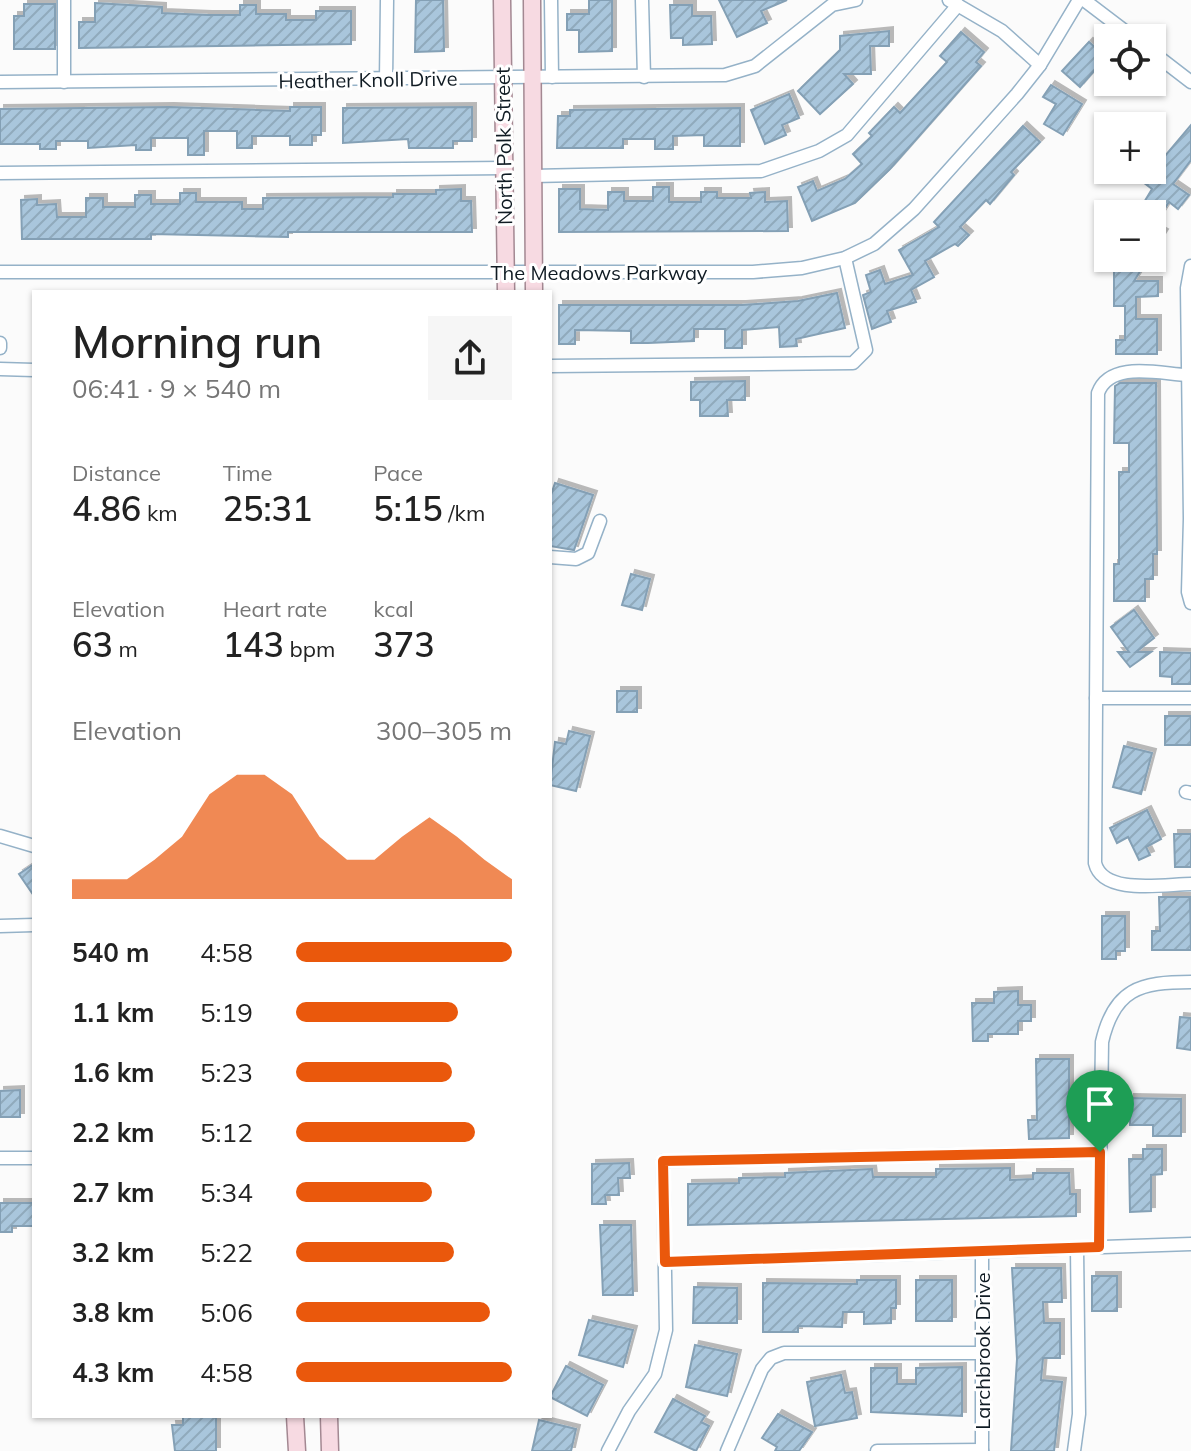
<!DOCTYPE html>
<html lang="en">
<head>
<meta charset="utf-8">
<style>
  :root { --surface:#fff; --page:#f6f6f6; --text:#222; --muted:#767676; --accent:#ea580c }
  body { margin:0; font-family:Mulish,sans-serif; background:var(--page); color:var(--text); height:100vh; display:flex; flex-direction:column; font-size:30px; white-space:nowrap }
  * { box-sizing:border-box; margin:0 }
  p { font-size:26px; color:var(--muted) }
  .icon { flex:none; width:44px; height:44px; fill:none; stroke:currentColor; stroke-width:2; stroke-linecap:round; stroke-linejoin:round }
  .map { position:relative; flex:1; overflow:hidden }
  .panel { position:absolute; left:32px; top:290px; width:520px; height:1128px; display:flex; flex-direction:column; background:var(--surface); border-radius:0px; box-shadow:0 2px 6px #0004 }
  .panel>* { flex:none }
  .buttons { position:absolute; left:1094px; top:24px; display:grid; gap:16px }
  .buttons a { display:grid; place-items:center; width:72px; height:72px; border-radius:0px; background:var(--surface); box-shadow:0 2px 6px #0004; font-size:40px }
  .pin { position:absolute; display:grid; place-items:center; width:68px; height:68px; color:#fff; margin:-82px -34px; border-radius:50% 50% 50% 0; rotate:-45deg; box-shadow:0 0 8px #0007 }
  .pin .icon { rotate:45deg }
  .round { display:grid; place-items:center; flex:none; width:84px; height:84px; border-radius:0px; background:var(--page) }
  .summary { display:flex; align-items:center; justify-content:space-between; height:136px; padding:0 40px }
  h1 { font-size:44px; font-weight:600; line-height:60px }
  .metrics { display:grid; grid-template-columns:repeat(3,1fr); gap:12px; height:136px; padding:8px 40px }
  .metrics div { display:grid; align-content:center }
  .metrics b { font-size:34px; font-weight:600 }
  .metrics small { font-size:22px; font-weight:400 }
  .metrics p { font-size:22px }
  .chart { height:224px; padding:16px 40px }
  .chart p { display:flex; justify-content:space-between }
  .chart svg { width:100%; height:144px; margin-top:8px; fill:var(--accent); opacity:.7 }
  ul { padding:0 40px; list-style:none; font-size:26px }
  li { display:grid; grid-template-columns:128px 96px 1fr; align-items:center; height:60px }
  li i { height:20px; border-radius:10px; background:var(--accent) }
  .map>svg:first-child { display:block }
  .building { fill:url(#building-hatch); stroke:#84a0b5; stroke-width:2; filter:url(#shadow) }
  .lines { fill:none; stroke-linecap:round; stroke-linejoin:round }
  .minor-casing { stroke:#95b2c8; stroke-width:15 }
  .major-casing { stroke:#a38892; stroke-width:19 }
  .minor { stroke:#fff; stroke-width:12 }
  .major { stroke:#f7dae2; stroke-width:16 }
  .route-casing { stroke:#fff; stroke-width:16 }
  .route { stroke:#ea580c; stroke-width:10 }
  .labels { text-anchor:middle; stroke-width:6; stroke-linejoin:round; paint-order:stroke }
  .street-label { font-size:20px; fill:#101b23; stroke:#fff }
</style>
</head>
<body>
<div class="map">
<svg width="1191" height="1451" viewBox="0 0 1191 1451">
  <defs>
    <pattern id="building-hatch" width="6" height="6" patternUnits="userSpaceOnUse" patternTransform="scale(2)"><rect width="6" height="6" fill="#a9c6dc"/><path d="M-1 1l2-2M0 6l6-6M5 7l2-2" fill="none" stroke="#90aabc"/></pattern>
    <filter id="shadow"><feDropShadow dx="4" dy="-4" stdDeviation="0" flood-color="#0004"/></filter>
  </defs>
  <rect width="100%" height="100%" fill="#fbfbfb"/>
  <g class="building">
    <path d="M416,0H443L444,51L415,52Z"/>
    <path d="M589,0H612V51L579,52V30H567V14H589Z"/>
    <path d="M719,0H787L761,11L767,23L737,37Z"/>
    <path d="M95,3L162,7V13L208,15H240V5H256V14H286V20H316V11H351V44L79,48V22H95Z"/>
    <path d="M24,4H55V49H14V16H24Z"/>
    <path d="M670,5H692V16H711L712,44L683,45V38H671Z"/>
    <path d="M889,31V46H870L871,74H844L853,84L820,114L798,91L840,50V36Z"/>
    <path d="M961,32L984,52L976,62L981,66L890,169L855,203L812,221L798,187L813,181L817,191L845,179L862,164L853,154L872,136L869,133L894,107L900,113L947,62L940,56Z"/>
    <path d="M1089,42L1106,57L1080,87L1062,71Z"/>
    <path d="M1051,85L1082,104L1063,135L1044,124L1056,104L1043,97Z"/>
    <path d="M789,94L799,118L782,125L786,135L765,144L751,110Z"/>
    <path d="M170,107L290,111V107H321V135H312V145H290V136H252V148H237V131H204V155H188V138H151V150H136V145L88,148V141H56V149H40V144H0V109Z"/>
    <path d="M472,107V141H453V148H409L408,139L343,143V108Z"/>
    <path d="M740,108V146H704V135L673,136V149H655V139H623V148H557L558,116H570V110Z"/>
    <path d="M1191,125V160L1173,184L1189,195L1178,209L1169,202L1153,227L1164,233L1152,252V214H1137L1152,189L1143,182Z"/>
    <path d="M1023,126L1040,142L1011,172L1014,175L990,204L986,200L960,227L969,235L958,246L955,244L925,261L934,277L911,290L916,302L887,311L891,322L872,329L863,295L871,292L866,275L880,270L885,284L913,275L899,250L939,227L934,222Z"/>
    <path d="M653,187H669V202H701V192H717V198H751L750,193L765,192V202L787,201L788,231L559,232V189H580V209L608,210V192H624V201H653Z"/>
    <path d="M461,189V201H471L472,232H288V237L151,234V239H22L21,200L37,199V205L56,204L57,217H86V198H103V207H135V195H151V204H180V193H196V202H242V209H263V198L393,197V194H436V190Z"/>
    <path d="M1114,262H1146L1134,281H1158V296L1136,297V319H1157V354H1116V340H1125V306H1114Z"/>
    <path d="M837,293L845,328L796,339L797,346L780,347L779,327L742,330V348H725V329H694V341L648,343H631V331L575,330V344H559V305H742L798,301Z"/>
    <path d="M745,381V400H727L728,416H700V400H691V382Z"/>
    <path d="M1120,383H1156L1157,554H1153V579H1145V601H1114V564H1119V472H1129V443H1114L1115,386Z"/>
    <path d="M555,483L593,495L574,550L550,546V498Z"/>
    <path d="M631,574L650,579L642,610L622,605Z"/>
    <path d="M1134,610L1154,638L1136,652H1151L1130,667L1118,652H1129L1111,627Z"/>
    <path d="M1160,652L1191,653V684H1172V677L1160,676Z"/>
    <rect x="617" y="691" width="20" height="21"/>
    <rect x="1165" y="716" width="26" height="29"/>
    <path d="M569,731L590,736L576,791L550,785L555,742L566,744Z"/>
    <path d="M1124,746L1152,753L1141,794L1113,787Z"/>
    <path d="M1147,810L1161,839L1146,847L1150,855L1139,860L1128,837L1117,843L1110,828Z"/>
    <path d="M1174,834H1191V867H1175Z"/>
    <path d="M34,864V896L19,874Z"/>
    <path d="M1159,897H1190L1191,950H1152V931H1160Z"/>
    <path d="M1102,916H1125V951H1116V959H1102Z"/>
    <path d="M1018,991V1005H1031V1021H1018V1034H988V1041H973L972,1003H994V992Z"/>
    <path d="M1180,1017L1191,1018V1050L1177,1048Z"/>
    <path d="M1036,1059H1069V1138L1029,1139L1028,1120H1037Z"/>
    <path d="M20,1090V1117H0V1091Z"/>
    <path d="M1130,1098L1181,1099V1136H1153V1125H1130Z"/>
    <path d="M1143,1149H1162V1174L1151,1175V1211L1130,1212L1129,1159H1143Z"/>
    <path d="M629,1163L630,1178H618L619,1195H605L606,1204H592V1164Z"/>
    <path d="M1010,1168V1180L1033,1179V1173H1069L1070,1194H1076V1216L688,1225V1184L739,1183V1178L785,1177V1173L872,1169L873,1177H936V1169Z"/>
    <path d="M0,1203H34V1226H12V1232H0Z"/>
    <path d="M600,1225H631L633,1295H603Z"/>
    <path d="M1012,1268H1061L1062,1302H1043L1044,1323H1060V1358H1043L1041,1380L1062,1382L1054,1451H1011L1017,1359Z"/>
    <rect x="1092" y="1276" width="25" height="35"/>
    <path d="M857,1280H896V1308H891V1323L864,1324V1312H843L842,1327L798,1326V1332H763V1283L857,1284Z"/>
    <rect x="916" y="1280" width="36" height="41"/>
    <path d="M694,1287L737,1288V1323H693Z"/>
    <path d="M589,1320L633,1330L623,1367L579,1355Z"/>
    <path d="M695,1345L737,1354L727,1396L686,1387Z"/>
    <path d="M566,1366L603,1385L587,1416L550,1397Z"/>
    <path d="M962,1367V1416L871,1412V1368H897V1384H916V1368Z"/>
    <path d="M841,1375L845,1393L852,1392L857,1418L815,1426L807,1382Z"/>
    <path d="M673,1399L705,1416L701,1422L709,1426L696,1451L655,1432Z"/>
    <path d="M778,1414L812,1432L799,1451H775L777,1447L762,1438Z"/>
    <path d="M183,1417H216V1451H175L172,1425H183Z"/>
    <path d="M539,1420L576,1429L571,1451H532Z"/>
  </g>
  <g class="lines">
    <g class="minor-casing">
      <g id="minor">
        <path d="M551,0L552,77"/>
        <path d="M642,0L644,77"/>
        <path d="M949,0L1002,31L1040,65"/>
        <path d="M1084,0L1134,38"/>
        <path d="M1152,52L1191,82"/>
        <path d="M386,80L387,0"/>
        <path d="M0,82L725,75L755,66L832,5L856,0"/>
        <path d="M64,82V0"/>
        <path d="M0,173L505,168"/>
        <path d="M533,176L761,171L819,151L847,135L958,5"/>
        <path d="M1191,266L1187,288L1190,519L1188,592L1191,603"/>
        <path d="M0,272H753L802,268L845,258L874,244L914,209L1017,94L1040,65L1079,0"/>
        <path d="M0,343V348"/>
        <path d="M550,366L853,363L866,350L845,258"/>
        <path d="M0,369L34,370"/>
        <path d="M1188,375C1160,374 1110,360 1098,393L1095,863C1103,896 1165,884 1191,884"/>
        <path d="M550,557L576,559L588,553L600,521"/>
        <path d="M1096,698H1191"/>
        <path d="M1186,792L1191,793"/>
        <path d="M0,836L34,846"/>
        <path d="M0,926L34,925"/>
        <path d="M0,1158H34"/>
        <path d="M1099,1247L1102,1042C1114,989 1140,982 1191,982"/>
        <path d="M982,1251V1451"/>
        <path d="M665,1262L1191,1244"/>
        <path d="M608,1451L629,1411L655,1374L666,1330L663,1161L1100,1152"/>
        <path d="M727,1451L762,1369L771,1358L784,1353H984"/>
        <path d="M877,1451L982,1450"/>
        <path d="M1074,1451L1079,1414L1077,1248"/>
      </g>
    </g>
    <g class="major-casing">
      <g id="major">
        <path d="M502,0L506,292"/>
        <path d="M532,0L534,292"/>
        <path d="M295,1416L297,1451"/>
        <path d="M329,1416L330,1451"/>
      </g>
    </g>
    <use href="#minor" class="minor"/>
    <use href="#major" class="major"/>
  </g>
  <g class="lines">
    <g class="route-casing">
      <path id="route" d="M1100,1152L1099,1247L665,1262L663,1161Z"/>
    </g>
    <use href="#route" class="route"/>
  </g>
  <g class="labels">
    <g class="street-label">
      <text transform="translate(368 80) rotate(-1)" y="7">Heather Knoll Drive</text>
      <text transform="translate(504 146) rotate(-91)" y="7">North Polk Street</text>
      <text x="599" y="280">The Meadows Parkway</text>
      <text transform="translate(983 1351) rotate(-90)" y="7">Larchbrook Drive</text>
    </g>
  </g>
</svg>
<div class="buttons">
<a><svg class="icon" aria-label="locate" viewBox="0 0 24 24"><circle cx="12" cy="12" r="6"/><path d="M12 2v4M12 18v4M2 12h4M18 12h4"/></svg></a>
<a>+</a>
<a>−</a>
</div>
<div class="pin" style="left:1100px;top:1152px;background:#1e9e55"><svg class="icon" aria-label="arrive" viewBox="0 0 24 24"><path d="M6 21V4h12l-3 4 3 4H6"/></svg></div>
<section class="panel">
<div class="summary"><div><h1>Morning run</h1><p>06:41 · 9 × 540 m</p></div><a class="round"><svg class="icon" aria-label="share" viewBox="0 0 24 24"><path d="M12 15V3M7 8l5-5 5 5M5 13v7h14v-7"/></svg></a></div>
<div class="metrics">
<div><p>Distance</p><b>4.86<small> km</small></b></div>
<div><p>Time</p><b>25:31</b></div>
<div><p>Pace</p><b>5:15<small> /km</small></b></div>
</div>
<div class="metrics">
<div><p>Elevation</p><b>63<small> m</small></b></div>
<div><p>Heart rate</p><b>143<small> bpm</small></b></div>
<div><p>kcal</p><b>373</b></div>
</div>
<div class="chart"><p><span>Elevation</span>300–305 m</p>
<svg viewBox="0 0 160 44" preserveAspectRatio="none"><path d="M0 44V38L10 38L20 38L30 32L40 25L50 12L60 6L70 6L80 12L90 25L100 32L110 32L120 25L130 19L140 25L150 32L160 38V44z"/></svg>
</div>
<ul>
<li><b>540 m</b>4:58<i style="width:100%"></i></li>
<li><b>1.1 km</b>5:19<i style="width:75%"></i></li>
<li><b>1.6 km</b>5:23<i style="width:72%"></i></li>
<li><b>2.2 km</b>5:12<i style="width:83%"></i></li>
<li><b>2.7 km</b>5:34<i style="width:63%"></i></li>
<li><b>3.2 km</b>5:22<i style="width:73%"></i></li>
<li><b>3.8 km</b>5:06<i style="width:90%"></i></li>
<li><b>4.3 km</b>4:58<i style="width:100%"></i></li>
</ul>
</section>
</div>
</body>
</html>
